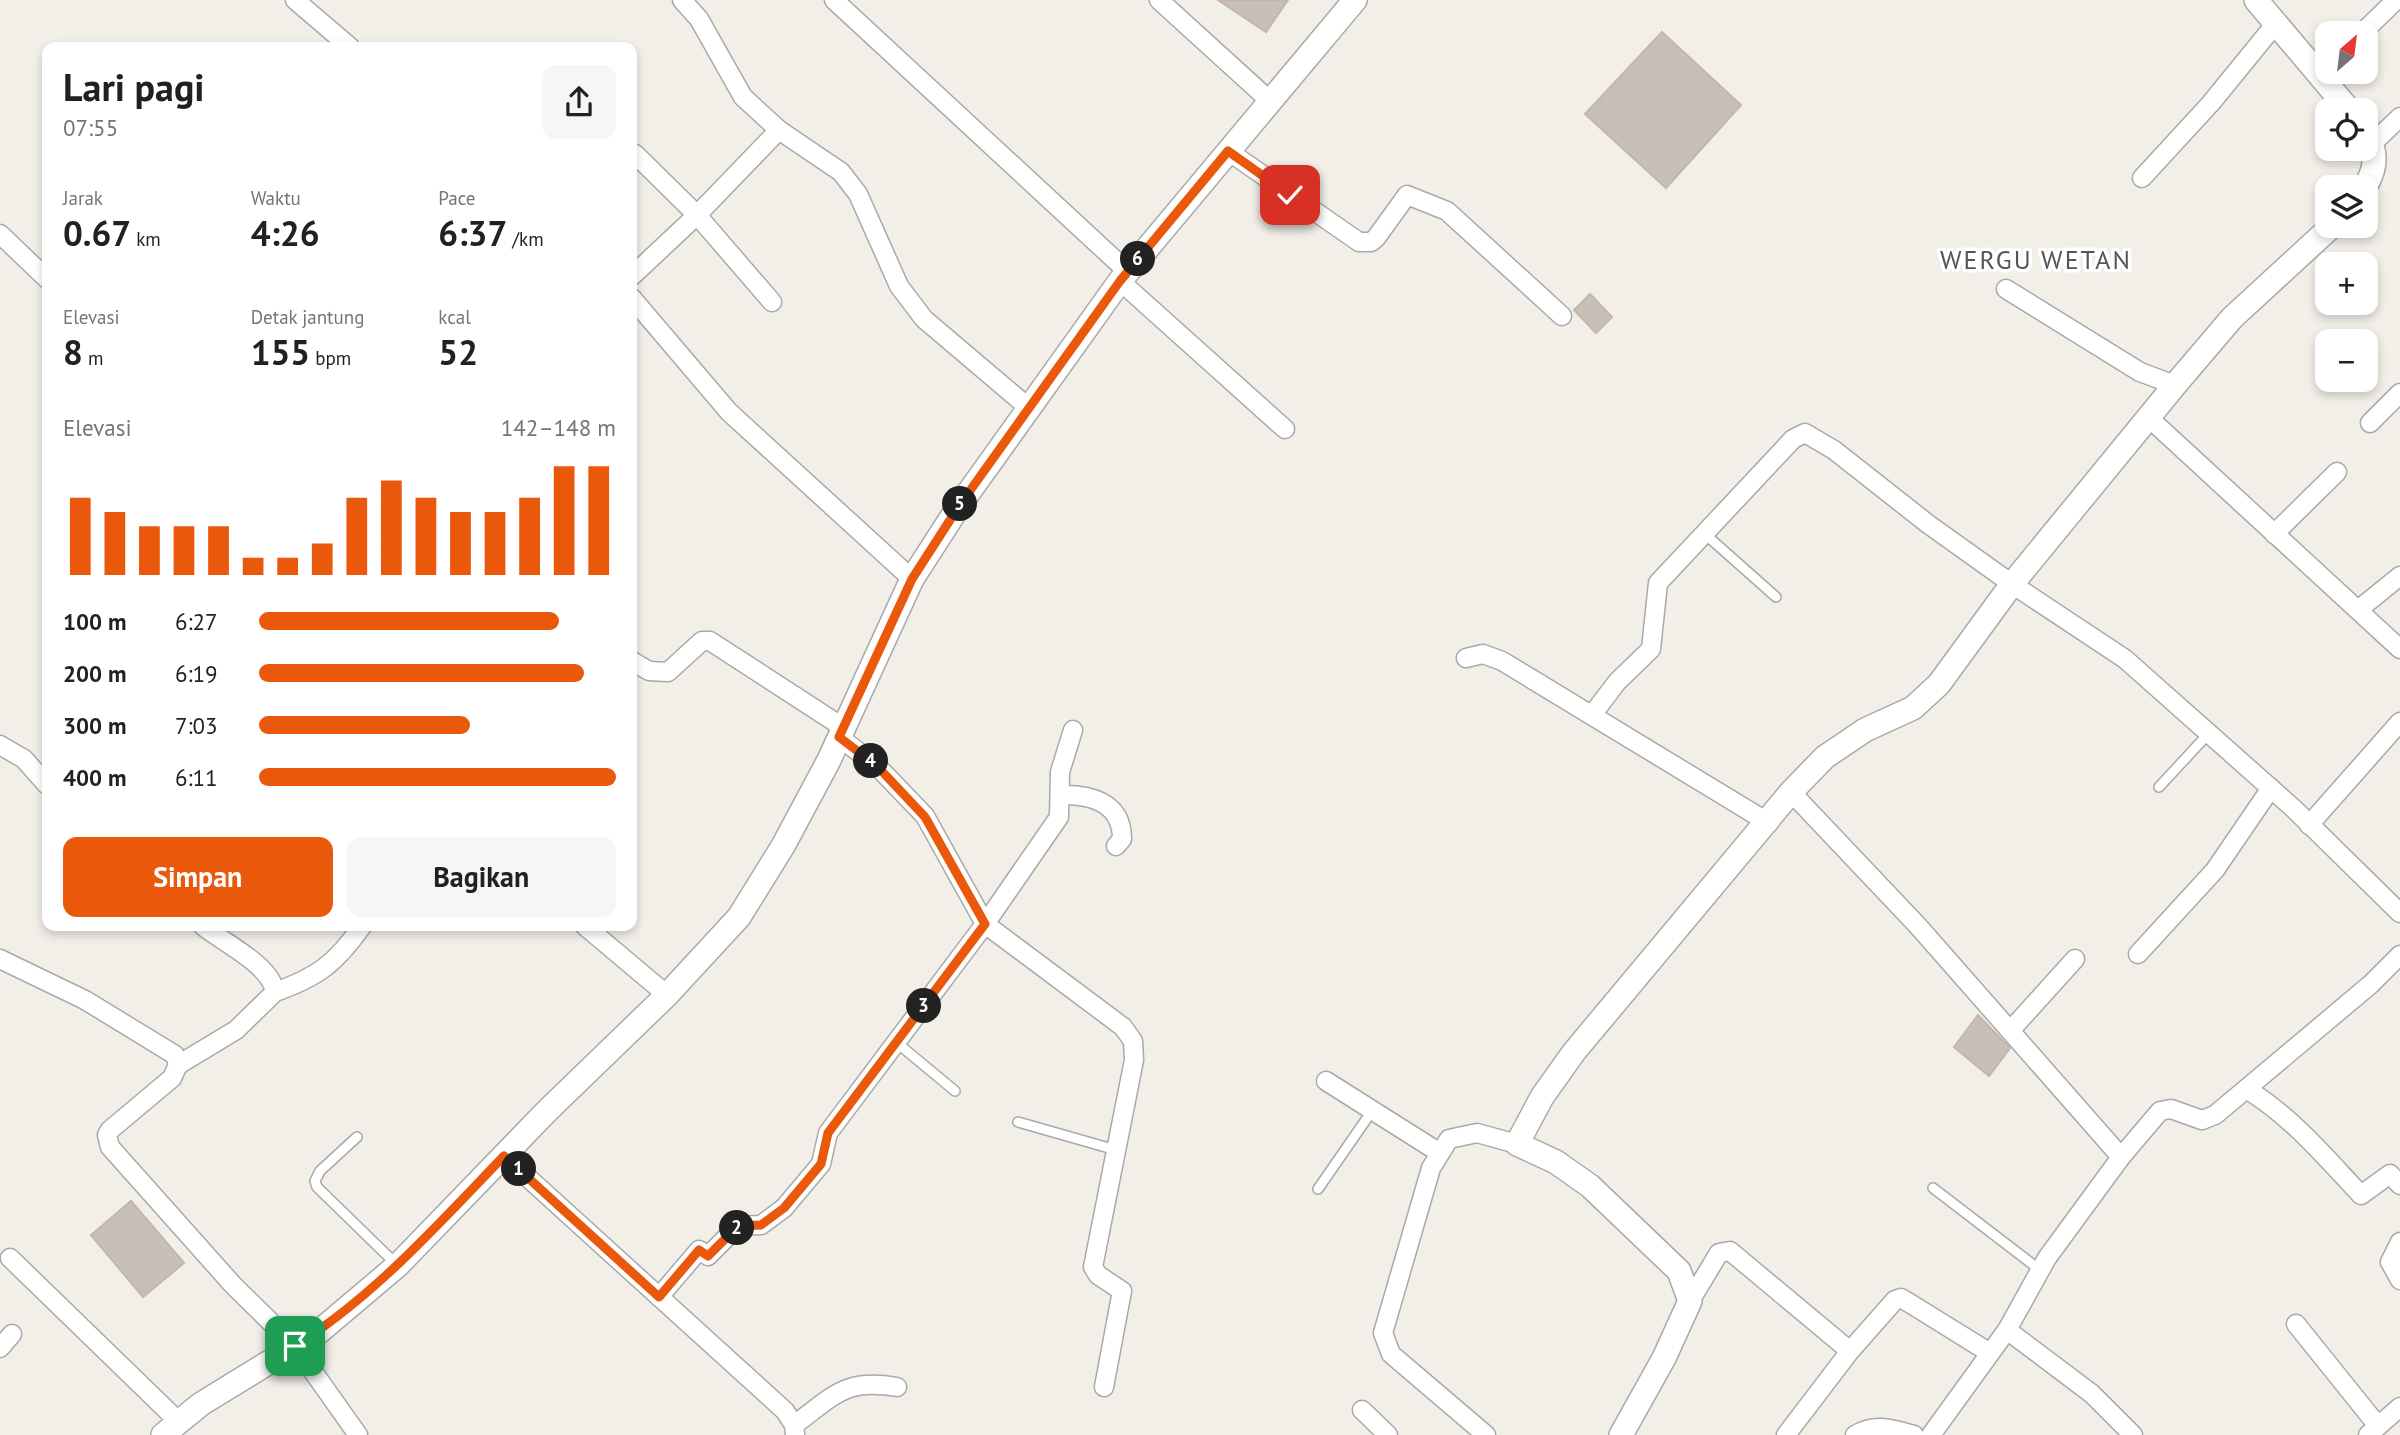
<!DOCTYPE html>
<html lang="id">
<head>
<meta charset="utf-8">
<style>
  :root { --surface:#fff; --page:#f6f6f6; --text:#202124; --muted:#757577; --accent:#ea580c }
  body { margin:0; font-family:"PT Sans",sans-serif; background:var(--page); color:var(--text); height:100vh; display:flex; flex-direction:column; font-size:26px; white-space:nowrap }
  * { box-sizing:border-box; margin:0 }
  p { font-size:23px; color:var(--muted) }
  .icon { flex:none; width:38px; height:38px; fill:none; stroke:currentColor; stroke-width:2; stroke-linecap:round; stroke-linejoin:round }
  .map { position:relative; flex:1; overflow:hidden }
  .details { position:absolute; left:42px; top:42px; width:595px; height:889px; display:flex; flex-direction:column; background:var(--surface); border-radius:14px; box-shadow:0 4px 10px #0003 }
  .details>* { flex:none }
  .needle { width:46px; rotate:28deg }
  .buttons { position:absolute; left:2315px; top:21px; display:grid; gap:14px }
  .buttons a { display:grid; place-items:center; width:63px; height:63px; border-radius:14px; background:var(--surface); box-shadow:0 4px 10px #0003; font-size:35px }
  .pin { position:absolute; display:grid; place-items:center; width:60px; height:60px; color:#fff; margin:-30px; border-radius:14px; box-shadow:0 4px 10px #0006 }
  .km { position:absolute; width:35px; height:35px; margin:-18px; border-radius:50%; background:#222; color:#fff; font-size:19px; line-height:35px; text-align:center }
  .round { display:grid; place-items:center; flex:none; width:74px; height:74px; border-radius:14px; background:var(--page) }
  .headline { display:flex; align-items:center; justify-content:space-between; height:119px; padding:0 21px }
  h1 { font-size:38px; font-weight:600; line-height:52px }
  .figures { display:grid; grid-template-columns:repeat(3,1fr); gap:10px; height:119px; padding:7px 21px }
  .figures div { display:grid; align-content:center }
  .figures b { font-size:35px; font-weight:600 }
  .figures small { font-size:19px; font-weight:400 }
  .figures p { font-size:19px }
  .chart { height:196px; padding:14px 21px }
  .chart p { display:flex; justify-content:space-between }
  .chart svg { width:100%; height:126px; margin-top:7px; stroke:var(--accent); stroke-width:6 }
  .button { display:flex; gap:14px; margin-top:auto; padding:14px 21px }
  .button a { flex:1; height:80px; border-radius:14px; background:var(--accent); color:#fff; font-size:28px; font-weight:600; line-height:80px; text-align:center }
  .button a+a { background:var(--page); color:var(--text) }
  ul { padding:0 21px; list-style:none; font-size:23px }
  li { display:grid; grid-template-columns:112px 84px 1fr; align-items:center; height:52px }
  li i { height:18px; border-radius:9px; background:var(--accent) }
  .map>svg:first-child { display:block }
  .building { fill:#c7bfb8; stroke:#c4b6ab; stroke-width:2 }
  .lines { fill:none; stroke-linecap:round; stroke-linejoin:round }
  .service-casing { stroke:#a9a9a9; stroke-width:12 }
  .minor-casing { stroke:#a9a9a9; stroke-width:21 }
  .tertiary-casing { stroke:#a9a9a9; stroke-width:26 }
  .service { stroke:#fff; stroke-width:9 }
  .minor { stroke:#fff; stroke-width:18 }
  .tertiary { stroke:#fff; stroke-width:23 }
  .route-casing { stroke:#fff; stroke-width:14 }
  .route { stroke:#ea580c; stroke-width:9 }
  .labels { text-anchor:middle; stroke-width:7; stroke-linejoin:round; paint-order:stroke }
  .quarter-label { font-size:26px; letter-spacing:2px; fill:#555; stroke:#fff }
</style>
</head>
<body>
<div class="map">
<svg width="2400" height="1435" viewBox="0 0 2400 1435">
  <rect width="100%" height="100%" fill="#f2efe9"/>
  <g class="building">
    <path d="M1218,0H1288L1266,32Z"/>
    <path d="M1662,32L1741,105L1666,188L1585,114Z"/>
    <path d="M1590,294L1612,317L1596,333L1574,310Z"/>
    <path d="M1978,1015L2010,1048L1989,1076L1954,1047Z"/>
    <path d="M131,1201L184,1263L143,1297L91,1235Z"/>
  </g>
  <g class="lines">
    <g class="service-casing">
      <g id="service">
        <path d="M1705,534L1776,597"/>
        <path d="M2159,787L2210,732"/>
        <path d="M896,1042L955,1091"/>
        <path d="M1018,1122L1116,1150"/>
        <path d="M357,1137L320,1171L315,1181L317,1187L396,1264"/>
        <path d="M1933,1188L2040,1270"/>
        <path d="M1318,1189L1372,1111"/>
      </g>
    </g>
    <g class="minor-casing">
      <g id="minor">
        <path d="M295,0L350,47"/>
        <path d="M682,0L699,19L743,97L779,130L841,172L858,194L899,286L924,319L1029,408"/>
        <path d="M834,0L1128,272"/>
        <path d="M1159,0L1270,101"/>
        <path d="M2362,33L2396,0"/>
        <path d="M2372,144L2400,117"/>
        <path d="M1228,151L1359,242H1371L1376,238L1407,195L1447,211L1562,316"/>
        <path d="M635,154L697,215L772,302"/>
        <path d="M2142,178L2211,103L2277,22"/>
        <path d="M0,234L47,279"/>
        <path d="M632,276L697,215L779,130"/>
        <path d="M1120,281L1285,429"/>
        <path d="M2006,289L2140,372L2175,385"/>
        <path d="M632,298L729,412L912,579"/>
        <path d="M2148,417L2400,649"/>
        <path d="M2370,423L2400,393"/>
        <path d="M2274,534L2337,472"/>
        <path d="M2358,610L2400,576"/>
        <path d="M1466,658L1483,654L1502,661L1769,823"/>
        <path d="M632,661L649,671L668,672L702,641H710L844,728"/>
        <path d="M1592,715L1617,682L1651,649L1658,583L1793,439L1805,433L1834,450L1928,524L2012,584L2125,659L2293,808L2400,913"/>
        <path d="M839,737L877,766L925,816L985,924L1123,1027L1133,1041L1134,1060L1093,1267L1098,1275L1122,1291L1104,1387"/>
        <path d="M0,745L24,759L47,785"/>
        <path d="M1791,792L1918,926L2121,1157"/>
        <path d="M1060,795C1090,794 1122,802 1122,839L1116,846"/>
        <path d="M2309,825L2400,722"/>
        <path d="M585,926L667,995"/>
        <path d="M2138,954L2215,870L2271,788"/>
        <path d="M0,959L85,1000L175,1055L178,1065L172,1078L110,1130L107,1135L110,1147L233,1285L295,1346L358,1435"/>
        <path d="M275,992C318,977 336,963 362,926"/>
        <path d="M2010,1031L2075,959"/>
        <path d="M178,1065L236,1030L275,992C271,965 224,943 203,926"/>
        <path d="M1326,1081L1440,1153"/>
        <path d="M2248,1090C2293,1118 2325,1157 2361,1195L2390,1174L2400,1185"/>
        <path d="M504,1156L785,1411L794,1425L795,1435"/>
        <path d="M2400,1242L2390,1262L2400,1280"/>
        <path d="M10,1258L178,1421"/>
        <path d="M659,1297L699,1250L708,1256L738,1226L761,1225L784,1208L821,1164L828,1133L985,924L1059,817L1060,772L1073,730"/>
        <path d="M1690,1301L1719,1253L1730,1251L1850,1351"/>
        <path d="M2296,1324L2378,1426"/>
        <path d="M2007,1330L2092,1394L2133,1435"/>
        <path d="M0,1348L12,1334"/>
        <path d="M1362,1410L1388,1435"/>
        <path d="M794,1425C834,1396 844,1378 897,1387"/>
        <path d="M1486,1435L1391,1354L1383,1333L1431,1168L1449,1139L1477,1133L1517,1144"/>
        <path d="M1786,1435L1850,1351L1895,1300L1901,1298L1911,1304L1990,1353"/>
        <path d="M1855,1435C1876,1423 1892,1429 1914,1435"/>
        <path d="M1931,1435L2007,1330L2047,1258L2121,1157L2160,1111L2171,1109L2202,1120L2215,1115L2371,984L2400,955"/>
        <path d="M2368,1435L2400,1407"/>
      </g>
    </g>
    <g class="tertiary-casing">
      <g id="tertiary">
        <path d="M2256,0L2349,110"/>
        <path d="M2365,187C2376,169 2378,152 2366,135"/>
        <path d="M163,1435L201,1404L320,1331L398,1265L547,1111L667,995L739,917L783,846L829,760L912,579L959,506L1120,281L1355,0"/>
        <path d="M1621,1435L1664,1358L1690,1301L1679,1271L1590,1186L1556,1162L1517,1144L1542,1097L1574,1052L1791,792L1825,757L1865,730L1913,708L1939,684L2012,584L2175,385L2232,318L2332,226"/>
      </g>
    </g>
    <use href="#service" class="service"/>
    <use href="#minor" class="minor"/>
    <use href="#tertiary" class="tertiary"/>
  </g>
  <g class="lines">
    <g class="route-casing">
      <path id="route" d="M295,1346C375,1296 439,1223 504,1156L659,1297L699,1250L708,1256L738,1226L761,1225L784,1208L821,1164L828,1133L985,924L925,817L877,766L839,737L912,579L959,506L1120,281L1228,151L1290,195"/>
    </g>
    <use href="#route" class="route"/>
  </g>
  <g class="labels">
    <g class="quarter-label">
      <text x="2036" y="269">WERGU WETAN</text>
    </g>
  </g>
</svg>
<div class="buttons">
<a><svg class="needle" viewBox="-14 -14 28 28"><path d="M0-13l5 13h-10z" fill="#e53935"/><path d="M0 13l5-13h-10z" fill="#757577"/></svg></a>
<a><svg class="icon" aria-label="locate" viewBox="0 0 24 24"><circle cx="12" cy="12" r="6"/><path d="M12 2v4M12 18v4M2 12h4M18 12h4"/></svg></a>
<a><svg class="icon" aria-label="layers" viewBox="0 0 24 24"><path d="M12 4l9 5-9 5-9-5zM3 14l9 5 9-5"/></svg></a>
<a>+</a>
<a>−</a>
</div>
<div class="pin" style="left:295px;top:1346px;background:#1e9e55"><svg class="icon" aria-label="arrive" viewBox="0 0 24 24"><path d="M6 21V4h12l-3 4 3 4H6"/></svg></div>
<div class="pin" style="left:1290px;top:195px;background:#d93025"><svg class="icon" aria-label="check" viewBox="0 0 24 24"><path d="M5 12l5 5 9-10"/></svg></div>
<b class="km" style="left:519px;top:1169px">1</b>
<b class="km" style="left:737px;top:1228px">2</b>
<b class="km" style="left:924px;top:1006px">3</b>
<b class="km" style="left:871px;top:761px">4</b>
<b class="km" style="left:960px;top:504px">5</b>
<b class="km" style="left:1138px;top:259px">6</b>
<section class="details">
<div class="headline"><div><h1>Lari pagi</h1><p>07:55</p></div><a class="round"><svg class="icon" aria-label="share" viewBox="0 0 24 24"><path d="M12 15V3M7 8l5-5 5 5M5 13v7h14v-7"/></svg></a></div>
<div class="figures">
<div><p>Jarak</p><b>0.67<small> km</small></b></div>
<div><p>Waktu</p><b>4:26</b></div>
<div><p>Pace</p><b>6:37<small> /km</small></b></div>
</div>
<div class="figures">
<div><p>Elevasi</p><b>8<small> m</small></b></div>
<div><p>Detak jantung</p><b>155<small> bpm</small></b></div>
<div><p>kcal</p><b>52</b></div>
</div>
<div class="chart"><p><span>Elevasi</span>142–148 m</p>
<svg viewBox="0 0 160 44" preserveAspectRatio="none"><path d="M5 44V17M15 44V22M25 44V27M35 44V27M45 44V27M55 44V38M65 44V38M75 44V33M85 44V17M95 44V11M105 44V17M115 44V22M125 44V22M135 44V17M145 44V6M155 44V6"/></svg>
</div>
<ul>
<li><b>100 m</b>6:27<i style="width:84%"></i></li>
<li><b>200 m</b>6:19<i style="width:91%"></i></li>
<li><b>300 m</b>7:03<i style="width:59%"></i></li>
<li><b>400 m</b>6:11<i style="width:100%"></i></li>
</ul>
<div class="button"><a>Simpan</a><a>Bagikan</a></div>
</section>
</div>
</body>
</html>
